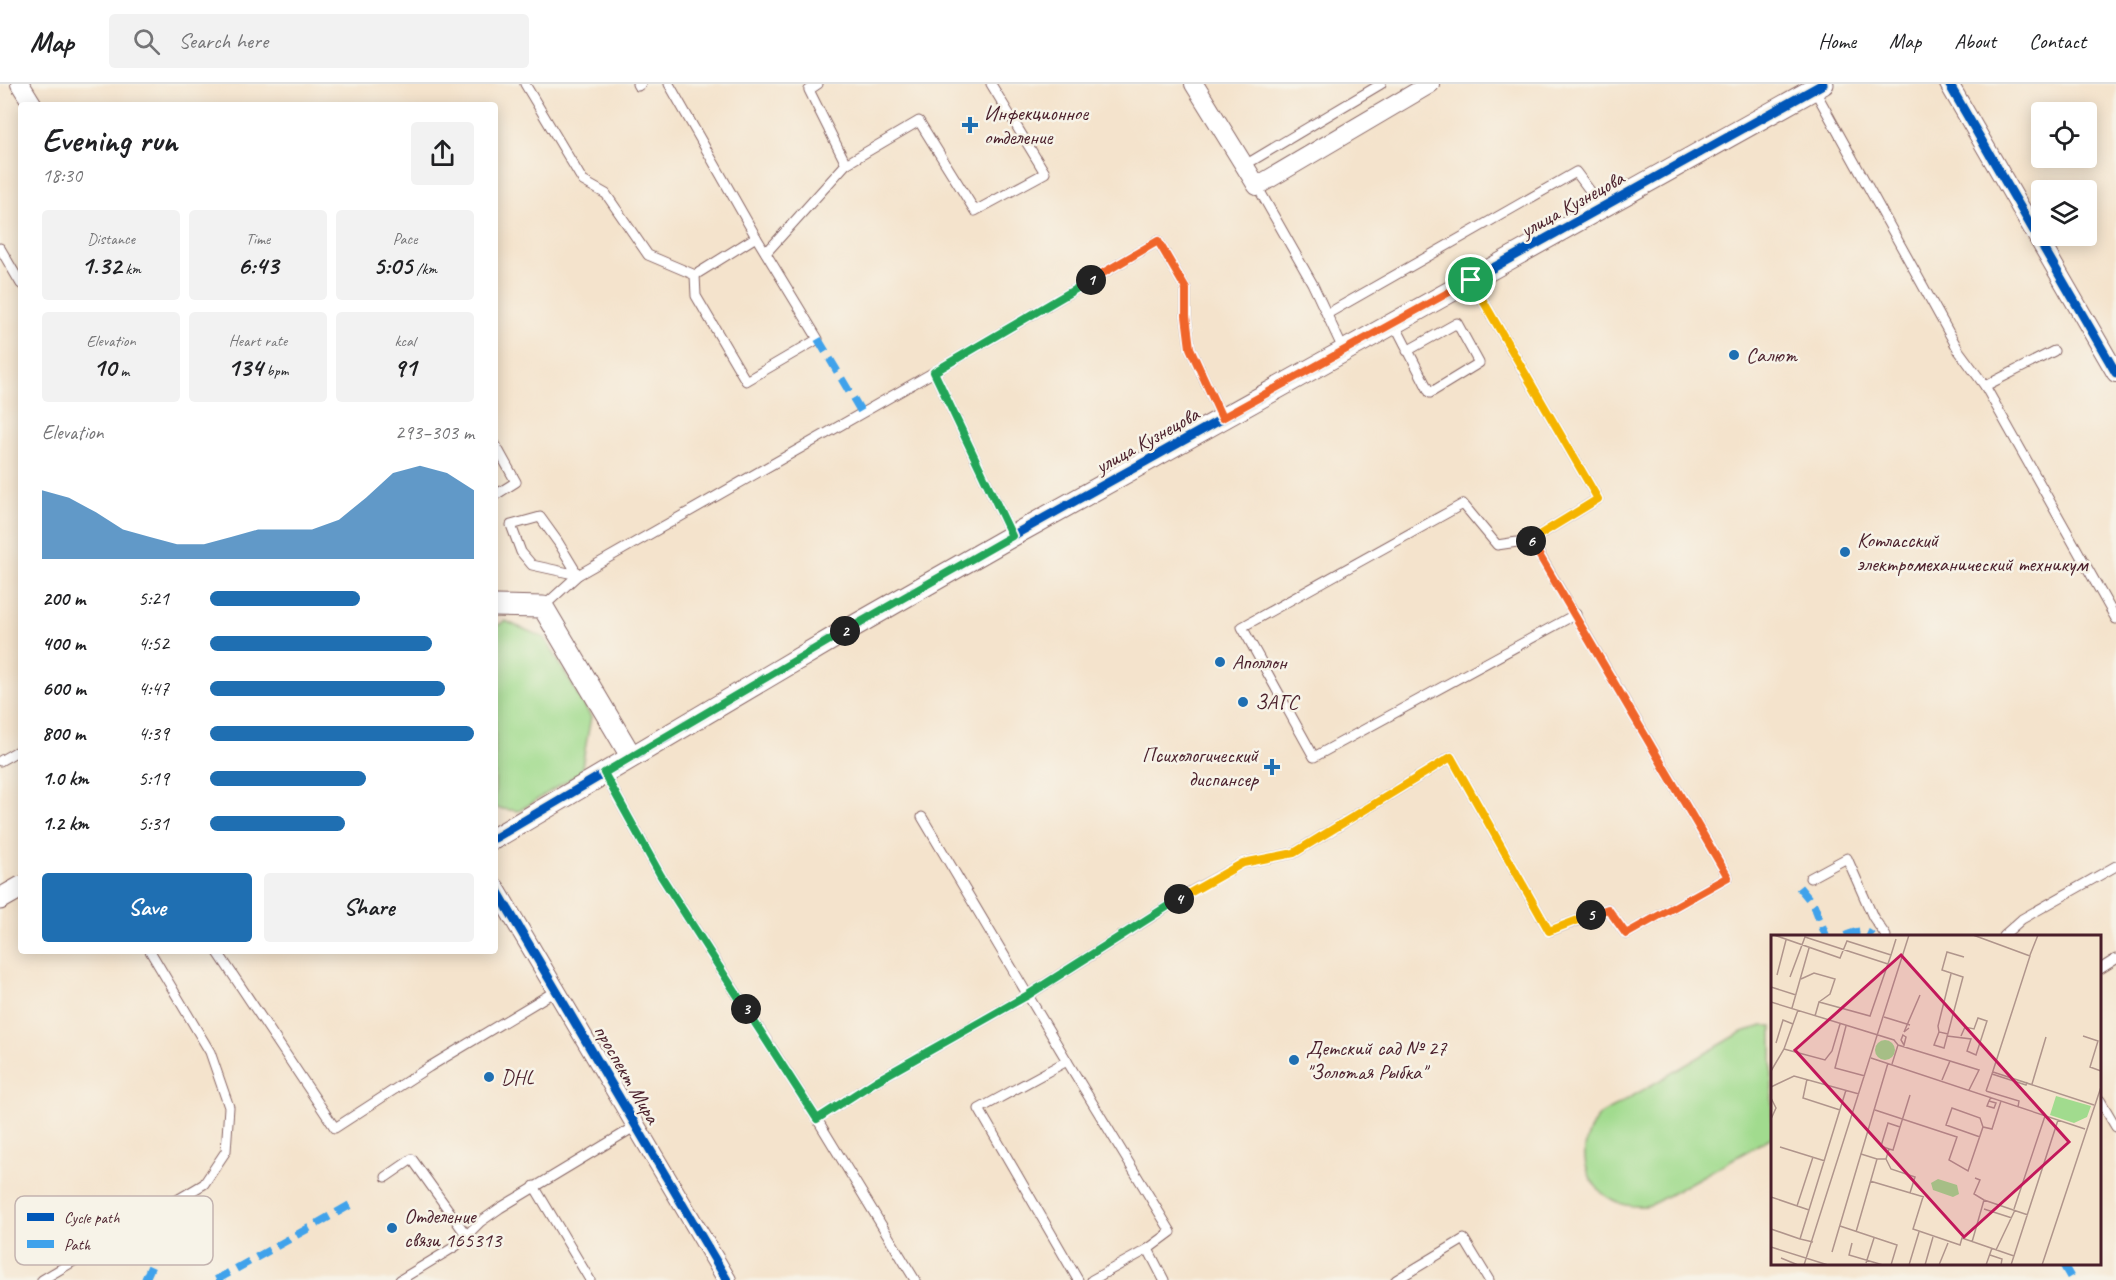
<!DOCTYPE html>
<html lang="en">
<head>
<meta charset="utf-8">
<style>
  :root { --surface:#fff; --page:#f2f2f2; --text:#202124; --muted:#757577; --line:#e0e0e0; --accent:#1f6fb2 }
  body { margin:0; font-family:Caveat,sans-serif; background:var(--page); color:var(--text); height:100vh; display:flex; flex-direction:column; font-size:22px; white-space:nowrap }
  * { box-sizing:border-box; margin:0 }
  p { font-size:20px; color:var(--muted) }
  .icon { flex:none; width:33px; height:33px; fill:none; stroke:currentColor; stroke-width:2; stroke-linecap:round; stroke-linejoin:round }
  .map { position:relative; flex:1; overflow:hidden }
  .details { position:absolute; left:18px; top:18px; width:480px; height:852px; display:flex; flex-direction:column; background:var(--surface); border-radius:6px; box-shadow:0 3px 15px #0003 }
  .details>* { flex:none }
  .controls { position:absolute; left:2031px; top:18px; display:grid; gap:12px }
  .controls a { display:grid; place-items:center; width:66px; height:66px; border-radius:6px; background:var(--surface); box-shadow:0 3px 15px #0003; font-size:30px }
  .pin { position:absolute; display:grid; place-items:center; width:51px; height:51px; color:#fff; margin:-26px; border:3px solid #fff; border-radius:50%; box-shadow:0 2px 6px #0007 }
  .km { position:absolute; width:30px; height:30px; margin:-15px; border-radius:50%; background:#222; color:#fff; font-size:16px; line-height:30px; text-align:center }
  .round { display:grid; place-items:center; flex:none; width:63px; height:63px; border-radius:6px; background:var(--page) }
  .head { display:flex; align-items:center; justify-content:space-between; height:102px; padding:0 24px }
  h1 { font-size:33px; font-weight:600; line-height:45px }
  .metrics { display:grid; grid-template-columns:repeat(3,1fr); gap:9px; height:102px; padding:6px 24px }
  .metrics div { display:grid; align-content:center; border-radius:6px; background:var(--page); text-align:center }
  .metrics b { font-size:26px; font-weight:600 }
  .metrics small { font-size:16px; font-weight:400 }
  .metrics p { font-size:16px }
  .chart { height:168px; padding:12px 24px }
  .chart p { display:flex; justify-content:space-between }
  .chart svg { width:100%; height:108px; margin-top:6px; fill:var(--accent); opacity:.7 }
  .primary-button { display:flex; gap:12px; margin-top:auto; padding:12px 24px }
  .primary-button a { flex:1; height:69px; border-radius:6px; background:var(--accent); color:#fff; font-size:24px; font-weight:600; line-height:69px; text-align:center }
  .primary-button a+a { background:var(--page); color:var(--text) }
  ul { padding:0 24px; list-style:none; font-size:20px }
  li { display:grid; grid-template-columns:96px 72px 1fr; align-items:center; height:45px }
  li i { height:15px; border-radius:8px; background:var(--accent) }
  header { display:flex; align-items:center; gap:36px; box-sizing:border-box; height:84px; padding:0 30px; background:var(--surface); border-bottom:2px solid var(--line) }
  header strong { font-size:28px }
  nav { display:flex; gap:33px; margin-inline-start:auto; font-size:21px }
  .search { width:420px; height:54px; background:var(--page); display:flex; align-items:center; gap:15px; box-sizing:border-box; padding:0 21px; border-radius:6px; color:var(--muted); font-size:22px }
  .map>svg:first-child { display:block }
  .green { fill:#a1db8e; stroke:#767d5c; stroke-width:1.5 }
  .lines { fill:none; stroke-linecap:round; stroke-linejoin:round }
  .service-casing { stroke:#866463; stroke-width:11 }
  .minor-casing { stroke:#866463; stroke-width:20 }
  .tertiary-casing { stroke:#866463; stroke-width:23 }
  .service { stroke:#fff; stroke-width:9 }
  .minor { stroke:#fff; stroke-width:18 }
  .tertiary { stroke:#fff; stroke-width:21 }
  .quiet { stroke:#40a2eb; stroke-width:8; stroke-dasharray:15 8; stroke-linecap:butt }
  .cycleway-casing { stroke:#f7f3e8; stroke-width:13 }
  .cycleway { stroke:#0057b8; stroke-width:9 }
  .split-1-casing { stroke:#fff; stroke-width:12 }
  .split-2-casing { stroke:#fff; stroke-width:12 }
  .split-3-casing { stroke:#fff; stroke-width:12 }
  .split-4-casing { stroke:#fff; stroke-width:12 }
  .split-5-casing { stroke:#fff; stroke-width:12 }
  .split-6-casing { stroke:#fff; stroke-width:12 }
  .split-7-casing { stroke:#fff; stroke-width:12 }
  .split-1 { stroke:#f0652b; stroke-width:8 }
  .split-2 { stroke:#22a559; stroke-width:8 }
  .split-3 { stroke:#22a559; stroke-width:8 }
  .split-4 { stroke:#22a559; stroke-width:8 }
  .split-5 { stroke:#f5b400; stroke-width:8 }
  .split-6 { stroke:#f0652b; stroke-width:8 }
  .split-7 { stroke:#f5b400; stroke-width:8 }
  .poi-dot { fill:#1f6fb2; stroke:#f7f3e8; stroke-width:2 }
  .labels { text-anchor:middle; stroke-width:5; stroke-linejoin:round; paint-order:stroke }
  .poi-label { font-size:21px; fill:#4a1f2b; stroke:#f7f3e8; text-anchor:start }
  .street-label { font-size:21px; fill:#4a1f2b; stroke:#f7f3e8 }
  .inset-road { fill:none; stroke:#b0958c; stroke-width:1.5 }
  .view { fill:#c2185b; fill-opacity:0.15; stroke:#c2185b; stroke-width:3 }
  .inset-edge { fill:none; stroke:#4a1f2b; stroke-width:3 }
  .key { fill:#f7f3e8; stroke:#c3b3af; stroke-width:1.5 }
  .key-label { font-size:16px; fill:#4a1f2b }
</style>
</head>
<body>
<header>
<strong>Map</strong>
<div class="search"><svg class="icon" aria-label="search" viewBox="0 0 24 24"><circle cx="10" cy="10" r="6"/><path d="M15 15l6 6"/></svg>Search here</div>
<nav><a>Home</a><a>Map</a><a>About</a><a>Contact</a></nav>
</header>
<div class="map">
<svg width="2116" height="1196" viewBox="0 0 2116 1196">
  <rect width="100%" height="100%" fill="#f7f3e8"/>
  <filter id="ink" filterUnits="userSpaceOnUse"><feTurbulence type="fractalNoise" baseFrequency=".0167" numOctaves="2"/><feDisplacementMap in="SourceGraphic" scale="12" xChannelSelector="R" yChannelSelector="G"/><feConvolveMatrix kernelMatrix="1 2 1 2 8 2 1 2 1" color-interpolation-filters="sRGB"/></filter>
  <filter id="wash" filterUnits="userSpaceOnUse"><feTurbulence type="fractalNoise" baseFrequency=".008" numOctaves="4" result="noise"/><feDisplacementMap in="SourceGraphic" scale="24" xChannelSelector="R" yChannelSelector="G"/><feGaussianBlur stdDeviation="1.35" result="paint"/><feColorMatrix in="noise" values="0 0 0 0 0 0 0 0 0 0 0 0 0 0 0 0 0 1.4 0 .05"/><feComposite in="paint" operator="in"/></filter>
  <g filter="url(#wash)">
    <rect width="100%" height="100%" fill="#f4e3cc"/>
    <g class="green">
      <path d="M505,537L545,554L591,633L581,688L519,727L495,724V543Z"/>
      <path d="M1763,942H1772V1053L1651,1121C1596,1131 1564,1073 1600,1031L1742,948Z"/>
    </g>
  </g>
  <g filter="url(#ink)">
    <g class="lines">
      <g class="service-casing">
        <g id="service">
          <path d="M525,0L583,97L606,110L648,171L695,191L756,153"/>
          <path d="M637,0L638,2L641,0"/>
          <path d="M669,0L756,153L818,255L746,297L696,212L695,191"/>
          <path d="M818,0L809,6L846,80"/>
          <path d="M1814,5L1959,267L1985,302L2116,535"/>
          <path d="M1245,81L1381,0"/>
          <path d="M1257,102L1312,199L1344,267"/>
          <path d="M0,164L21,200"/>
          <path d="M766,169L846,80L919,37L975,127L1045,89L991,0"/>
          <path d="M1327,230L1576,88L1603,124"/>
          <path d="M1394,239L1430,309L1479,279L1457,239L1407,267"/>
          <path d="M1985,302L2054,267"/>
          <path d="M495,360L516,398L497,410L495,408"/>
          <path d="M540,433L558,458L578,491L532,481L521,468L511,441Z"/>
          <path d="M1012,452L934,288L1158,157L1186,205V232L1190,264L1222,334"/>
          <path d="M1531,456L1497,461L1463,420L1242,543L1314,673L1576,530"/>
          <path d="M543,523L578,491L934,288"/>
          <path d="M0,677L21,665"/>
          <path d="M604,689L661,792L817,1035L915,1196"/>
          <path d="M922,733L1067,977L979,1025L1078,1196"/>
          <path d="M1810,794L1847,774L1873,833L1886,852"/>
          <path d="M2003,852L2022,835L2116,782"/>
          <path d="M217,867L335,1044L429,983L557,906"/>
          <path d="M2100,885L2116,875"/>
          <path d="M1067,977L1171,1148L1148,1165"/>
          <path d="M2100,1016L2116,1043"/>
          <path d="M817,1035L876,997L1028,911L1192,807L1243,779L1294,769L1451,673L1549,847L1608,825L1626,850L1728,793L1531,456L1598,415L1471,196"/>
          <path d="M386,1093L412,1075L467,1152"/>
          <path d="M534,1102L590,1196"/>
          <path d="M42,1196L204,1100L226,1067L229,1023L210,968L150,867"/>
          <path d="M400,1196L456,1162L480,1138L500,1124L636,1042"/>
          <path d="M1092,1196L1148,1165L1164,1196"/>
          <path d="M1396,1196L1464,1155L1489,1196"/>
        </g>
      </g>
      <g class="minor-casing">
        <g id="minor">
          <path d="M20,0L33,21"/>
          <path d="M1194,0L1257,102L1430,0"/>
          <path d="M1949,0L2116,289"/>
          <path d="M495,803L727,1196"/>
        </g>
      </g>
      <g class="tertiary-casing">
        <g id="tertiary">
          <path d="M495,522L543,523L631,672"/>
          <path d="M495,754L840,550L1012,452L1823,0"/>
          <path d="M0,815L21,803"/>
        </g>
      </g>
      <use href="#service" class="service"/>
      <use href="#minor" class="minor"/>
      <use href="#tertiary" class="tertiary"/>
      <g class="quiet">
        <path d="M818,255L862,329"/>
        <path d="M1799,803L1814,821L1826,852"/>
        <path d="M1845,852C1855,848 1863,844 1872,852"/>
        <path d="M2063,1180L2072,1196"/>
        <path d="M145,1196L183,1112"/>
        <path d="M216,1196L352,1120"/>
      </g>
      <g class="cycleway-casing">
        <g id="cycleway">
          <path d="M1949,0L2116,289"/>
          <path d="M495,754L840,550L1012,452L1823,0"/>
          <path d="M495,803L727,1196"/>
        </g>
      </g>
      <use href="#cycleway" class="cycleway"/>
    </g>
  </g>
  <g class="lines" filter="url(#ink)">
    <g class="split-1-casing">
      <path id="split-1" d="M1091,196L1158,157L1186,205V232L1190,264L1222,334L1471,196"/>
    </g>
    <g class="split-2-casing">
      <path id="split-2" d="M845,547L1012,452L934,288L1091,196"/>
    </g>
    <g class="split-3-casing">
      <path id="split-3" d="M746,925L661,792L604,689L845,547"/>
    </g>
    <g class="split-4-casing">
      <path id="split-4" d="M746,925L817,1035L876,997L1028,911L1179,815"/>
    </g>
    <g class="split-5-casing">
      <path id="split-5" d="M1179,815L1243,779L1294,769L1451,673L1549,847L1591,831"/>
    </g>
    <g class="split-6-casing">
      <path id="split-6" d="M1531,457L1728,793L1626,850L1608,825L1591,831"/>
    </g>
    <g class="split-7-casing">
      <path id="split-7" d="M1471,196L1598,415L1531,456V457"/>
    </g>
    <use href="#split-1" class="split-1"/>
    <use href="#split-2" class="split-2"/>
    <use href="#split-3" class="split-3"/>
    <use href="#split-4" class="split-4"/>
    <use href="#split-5" class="split-5"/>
    <use href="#split-6" class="split-6"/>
    <use href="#split-7" class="split-7"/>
  </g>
  <g class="poi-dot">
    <path d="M967 32h6v6h6v6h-6v6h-6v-6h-6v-6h6z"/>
    <circle cx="1734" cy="271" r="6"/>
    <circle cx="1845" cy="468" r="6"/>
    <circle cx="1220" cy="578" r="6"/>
    <circle cx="1243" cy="618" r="6"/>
    <path d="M1269 674h6v6h6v6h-6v6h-6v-6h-6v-6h6z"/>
    <circle cx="1294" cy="976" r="6"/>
    <circle cx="489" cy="993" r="6"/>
    <circle cx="392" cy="1144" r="6"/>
  </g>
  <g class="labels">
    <g class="poi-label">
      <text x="984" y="36">Инфекционное<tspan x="984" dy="24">отделение</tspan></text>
      <text x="1746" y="278">Салют</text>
      <text x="1857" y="463">Котласский<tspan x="1857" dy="24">электромеханический техникум</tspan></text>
      <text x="1232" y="585">Аполлон</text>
      <text x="1255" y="625">ЗАГС</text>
      <text x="1258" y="678" text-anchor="end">Психологический<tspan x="1258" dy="24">диспансер</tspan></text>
      <text x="1306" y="971">Детский сад № 27<tspan x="1306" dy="24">"Золотая Рыбка"</tspan></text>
      <text x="501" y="1000">DHL</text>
      <text x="404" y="1139">Отделение<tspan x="404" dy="24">связи 165313</tspan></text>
    </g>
    <g class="street-label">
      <text transform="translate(1572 120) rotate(-29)" y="7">улица Кузнецова</text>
      <text transform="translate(1147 356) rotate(-29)" y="7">улица Кузнецова</text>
      <text transform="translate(627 990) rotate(60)" y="7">проспект Мира</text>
    </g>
  </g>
  <g transform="translate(1771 851)">
    <rect width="330" height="330" fill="#f4e3cc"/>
    <path d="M104 115a10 10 0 1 1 20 0a10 10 0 1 1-20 0ZM285,161L320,171L316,182L303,188L279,180ZM167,244L186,250L188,259L182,262L162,255L160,248Z" fill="#a1db8e"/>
    <path class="inset-road" d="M3,0L69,23L76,6L120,20L125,4M202,0L259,21L221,139L255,150L256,147M259,20L267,0M6,40L15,5M19,42L34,2L117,29M30,44L43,38L64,44L59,59L48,67M0,52L25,60M0,67L123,105L127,110L121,129M21,73L38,13M44,81L48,67L99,81L120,20M113,82L139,90M75,91L64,133L94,141M138,93L133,97L149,60M168,97L163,110L173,113L192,42L171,35L176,17L193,22M177,99L168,97L167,91L180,39M132,100L135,102L133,110L130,105ZM176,101L200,104L196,116L205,120L216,86L207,83L203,94L194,92L190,101M312,101L327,106L319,132L330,136M5,108L12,85L22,89M127,110L179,126M13,114L54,125L61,116L69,89M100,123L314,194M0,136L13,114L27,75M222,137L323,170M36,144L32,163L69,175M171,145L179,126L208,135L198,155M261,149L275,102M0,152L23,141L88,159M215,156L248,166L247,172M215,156L221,139M0,163L5,173L0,184M218,166L225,168L223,173L216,171L218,166L220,162M104,175L186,202L178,225L197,236L212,192L221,194L230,166M209,202L175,190L181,173L209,183L212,192M9,212L54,226M118,214L122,215L129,192M106,224H115L118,214L110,211L117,188L129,192L139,160M115,224L120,234L144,242L139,258M204,243L209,245L203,259L213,265M99,246L153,262M0,262L38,275M152,262L142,294L189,310L191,303L243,321M26,271L42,222M213,274L241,283M243,274L274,181M69,291L126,310L120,330M0,294L29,304M85,297L106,224L90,219L117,128M42,307L29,304L75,155M201,307L213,265L257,280M81,308L78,320L112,330M0,312L57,330M225,315L244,275M61,317L90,219M219,320L231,324L230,330M10,323L27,330M95,328L103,303M33,330L138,0M138,330L148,297M154,330L162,302M168,330L177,308M215,330L221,313M240,330L287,185M271,330L330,152"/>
    <path class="view" d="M130,20L298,207L193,302L24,115Z"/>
    <rect width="330" height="330" class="inset-edge"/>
  </g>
  <rect x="15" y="1112" width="198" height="69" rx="9" class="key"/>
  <rect x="27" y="1129" width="27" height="8" fill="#0057b8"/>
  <rect x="27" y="1156" width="27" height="8" fill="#40a2eb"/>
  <g class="key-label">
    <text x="64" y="1139">Cycle path</text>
    <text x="64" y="1166">Path</text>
  </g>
</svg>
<div class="controls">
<a><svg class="icon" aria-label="locate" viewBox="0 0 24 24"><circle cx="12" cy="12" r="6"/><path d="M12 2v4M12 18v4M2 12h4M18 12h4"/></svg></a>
<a><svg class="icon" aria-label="layers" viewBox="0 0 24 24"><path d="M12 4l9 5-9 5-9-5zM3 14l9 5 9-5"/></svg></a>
</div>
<div class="pin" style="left:1471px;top:196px;background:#1e9e55"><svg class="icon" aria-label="arrive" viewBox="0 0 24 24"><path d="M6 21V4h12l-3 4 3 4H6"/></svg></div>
<b class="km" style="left:1091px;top:196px">1</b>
<b class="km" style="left:845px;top:547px">2</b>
<b class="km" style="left:746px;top:925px">3</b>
<b class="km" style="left:1179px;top:815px">4</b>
<b class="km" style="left:1591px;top:831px">5</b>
<b class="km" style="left:1531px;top:457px">6</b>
<section class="details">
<div class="head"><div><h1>Evening run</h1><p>18:30</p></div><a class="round"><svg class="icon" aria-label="share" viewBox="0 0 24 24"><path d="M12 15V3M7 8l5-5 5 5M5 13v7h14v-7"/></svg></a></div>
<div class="metrics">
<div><p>Distance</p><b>1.32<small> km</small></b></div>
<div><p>Time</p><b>6:43</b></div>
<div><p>Pace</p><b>5:05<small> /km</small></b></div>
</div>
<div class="metrics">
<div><p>Elevation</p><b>10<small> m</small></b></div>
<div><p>Heart rate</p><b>134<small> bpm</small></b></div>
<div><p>kcal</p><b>91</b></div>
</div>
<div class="chart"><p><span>Elevation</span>293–303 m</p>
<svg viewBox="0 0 160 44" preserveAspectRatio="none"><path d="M0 44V16L10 19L20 25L30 32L40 35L50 38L60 38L70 35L80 32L90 32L100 32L110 28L120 19L130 9L140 6L150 9L160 16V44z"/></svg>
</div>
<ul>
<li><b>200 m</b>5:21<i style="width:57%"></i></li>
<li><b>400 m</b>4:52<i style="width:84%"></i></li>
<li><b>600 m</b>4:47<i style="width:89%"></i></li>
<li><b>800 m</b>4:39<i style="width:100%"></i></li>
<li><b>1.0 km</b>5:19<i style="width:59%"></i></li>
<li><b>1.2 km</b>5:31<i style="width:51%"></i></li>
</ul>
<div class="primary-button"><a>Save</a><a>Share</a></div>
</section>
</div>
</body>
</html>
